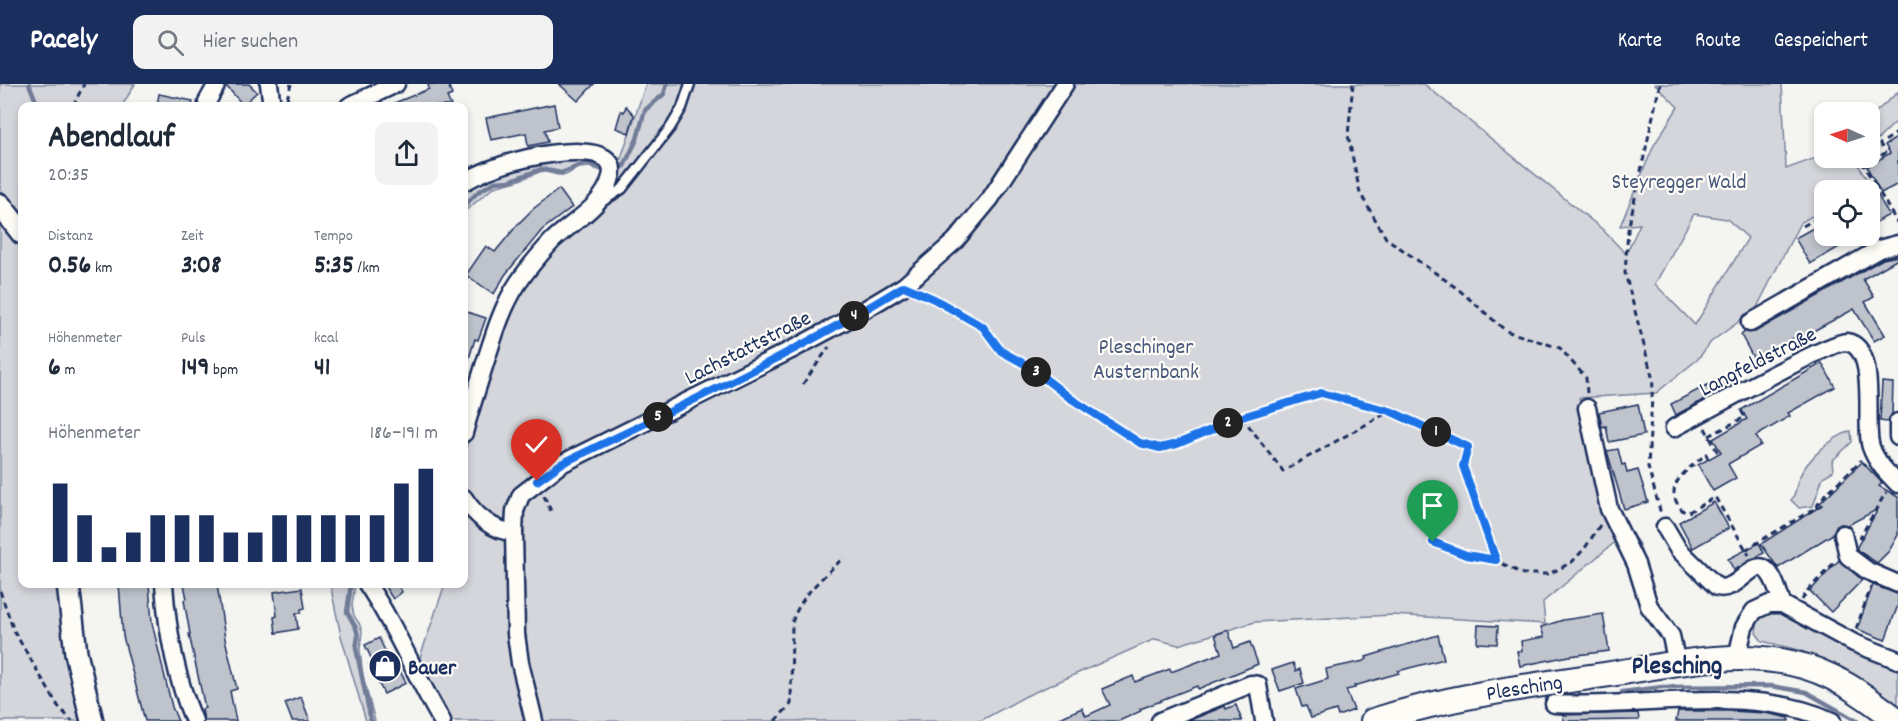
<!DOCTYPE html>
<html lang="de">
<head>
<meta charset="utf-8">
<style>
  :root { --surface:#fff; --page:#f2f2f3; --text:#1f2937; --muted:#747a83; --accent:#1b2f5e }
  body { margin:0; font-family:Dekko,sans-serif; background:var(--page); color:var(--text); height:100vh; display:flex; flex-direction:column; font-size:22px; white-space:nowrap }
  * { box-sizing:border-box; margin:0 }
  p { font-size:20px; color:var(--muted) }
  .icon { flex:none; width:33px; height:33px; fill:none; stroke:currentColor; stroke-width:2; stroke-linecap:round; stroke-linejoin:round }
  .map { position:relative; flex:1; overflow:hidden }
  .sheet { position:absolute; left:18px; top:18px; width:450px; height:486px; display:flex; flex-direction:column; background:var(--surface); border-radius:12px; box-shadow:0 3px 9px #0003 }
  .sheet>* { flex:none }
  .needle { width:39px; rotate:273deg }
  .tools { position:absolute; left:1814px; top:18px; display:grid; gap:12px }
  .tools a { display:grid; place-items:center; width:66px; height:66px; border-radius:12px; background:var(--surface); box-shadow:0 3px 9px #0003; font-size:30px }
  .pin { position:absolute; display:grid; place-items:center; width:51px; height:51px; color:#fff; margin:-62px -26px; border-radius:50% 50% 50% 0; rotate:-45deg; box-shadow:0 0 6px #0007 }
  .pin .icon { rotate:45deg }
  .km { position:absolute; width:30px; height:30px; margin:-15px; border-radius:50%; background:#222; color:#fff; font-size:16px; line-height:30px; text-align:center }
  .round { display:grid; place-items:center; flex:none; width:63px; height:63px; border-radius:12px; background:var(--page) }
  .overview { display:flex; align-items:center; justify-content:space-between; height:102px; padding:0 30px }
  h1 { font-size:33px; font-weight:800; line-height:45px }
  .figures { display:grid; grid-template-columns:repeat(3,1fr); gap:9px; height:102px; padding:6px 30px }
  .figures div { display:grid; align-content:center }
  .figures b { font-size:26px; font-weight:800 }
  .figures small { font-size:16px; font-weight:400 }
  .figures p { font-size:16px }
  .chart { height:168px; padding:12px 30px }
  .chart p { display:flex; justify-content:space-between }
  .chart svg { width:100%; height:108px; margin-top:6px; stroke:var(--accent); stroke-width:6 }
  header { display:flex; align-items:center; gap:36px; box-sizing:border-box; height:84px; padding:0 30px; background:var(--accent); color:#fff }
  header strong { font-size:28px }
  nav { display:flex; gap:33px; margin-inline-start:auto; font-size:21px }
  .search { width:420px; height:54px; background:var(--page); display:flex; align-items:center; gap:15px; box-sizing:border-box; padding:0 21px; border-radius:12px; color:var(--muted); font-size:22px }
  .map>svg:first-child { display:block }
  .green { fill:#d4d6db; stroke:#78829c; stroke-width:1.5; fill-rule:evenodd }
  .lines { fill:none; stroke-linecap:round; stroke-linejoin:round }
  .stream { stroke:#717c98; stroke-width:4.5 }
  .building { fill:#bfc3cc; stroke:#1b2f5e; stroke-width:1.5 }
  .service-casing { stroke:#1b2f5e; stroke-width:13 }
  .minor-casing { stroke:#1b2f5e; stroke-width:21 }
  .tertiary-casing { stroke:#1b2f5e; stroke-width:26 }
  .secondary-casing { stroke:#1b2f5e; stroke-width:28 }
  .path { stroke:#1b2f5e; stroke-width:3; stroke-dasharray:6 4.5; stroke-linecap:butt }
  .service { stroke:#fdfcf7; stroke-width:8 }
  .minor { stroke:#fdfcf7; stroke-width:16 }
  .tertiary { stroke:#fdfcf7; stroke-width:21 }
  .secondary { stroke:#fdfcf7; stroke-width:24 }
  .route-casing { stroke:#fff; stroke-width:12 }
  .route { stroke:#1a73e8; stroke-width:8 }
  .labels { text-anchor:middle; stroke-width:4.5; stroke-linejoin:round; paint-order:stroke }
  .park-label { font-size:22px; fill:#49597d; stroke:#fdfcf7 }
  .street-label { font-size:22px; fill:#1b2f5e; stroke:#fdfcf7 }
  .poi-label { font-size:22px; font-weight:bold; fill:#1b2f5e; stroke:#fdfcf7; text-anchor:start }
  .quarter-label { font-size:26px; font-weight:bold; fill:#1b2f5e; stroke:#fdfcf7 }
</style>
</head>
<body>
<header>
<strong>Pacely</strong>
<div class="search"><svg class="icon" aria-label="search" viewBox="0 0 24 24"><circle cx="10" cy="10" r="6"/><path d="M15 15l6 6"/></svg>Hier suchen</div>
<nav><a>Karte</a><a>Route</a><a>Gespeichert</a></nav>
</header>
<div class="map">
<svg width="1898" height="637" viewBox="0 0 1898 637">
  <rect width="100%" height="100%" fill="#f4f4f1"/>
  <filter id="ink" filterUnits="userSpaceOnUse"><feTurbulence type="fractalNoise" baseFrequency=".0167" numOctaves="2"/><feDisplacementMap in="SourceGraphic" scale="12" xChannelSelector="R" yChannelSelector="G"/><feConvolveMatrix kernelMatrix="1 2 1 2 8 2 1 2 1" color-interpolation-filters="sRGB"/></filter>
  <g filter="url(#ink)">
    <g class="green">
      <path d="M0,0H135L122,22H22V136L0,105Z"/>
      <path d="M646,0H1060C1025,53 992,110 948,156C916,189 874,213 836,236L541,386L509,441L504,442L472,420L464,405V371L503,239L535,183L618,91L619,80Z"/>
      <path d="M1073,0H1424L1602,145L1626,170L1640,140L1620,142L1654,61L1678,23L1655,0H1782L1786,85L1824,71V74H1869V34L1898,8V36L1873,60L1877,68L1859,82L1869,99L1856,106H1824V125L1800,139L1756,225L1711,258L1698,275L1656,309L1579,314L1590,373L1614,459L1543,518L1545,540L1392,531L1255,538L1178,561L1155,555L1026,612L980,637H540L525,579L521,538L520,431L527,413L542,399L923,194ZM1694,130L1727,135L1748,154L1695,241L1655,200Z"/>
      <path d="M551,74L603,78L604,88L591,83L578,84L566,91H558L542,87L517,97L494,103L464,128V103L475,97Z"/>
      <path d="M0,135L22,164V500H58L62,550L79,637H0Z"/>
      <path d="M1851,347L1852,358L1832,377L1833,387L1823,393L1813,422L1799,424L1791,416C1797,410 1795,402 1799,394C1807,375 1832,353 1851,347Z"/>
      <path d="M464,426L495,446L507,460L528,637H446L416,585L445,500H464Z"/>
      <path d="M330,500H355L352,522L354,532L359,539L362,547L360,566L363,593L375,637H366L341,552Z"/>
      <path d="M1772,527L1794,531L1898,582V623L1845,585L1799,566L1762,557L1756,549L1758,533Z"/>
    </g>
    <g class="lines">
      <g class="stream">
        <path d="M29,0L38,22"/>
        <path d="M620,85L624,82L637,55L645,26L664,10L667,0"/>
        <path d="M464,122L478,108L495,98L509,97L541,85L561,89L586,79L605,86"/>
        <path d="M1630,451L1637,460L1641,473"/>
        <path d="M351,500L347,528L356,544L358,552L356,564L371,637"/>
        <path d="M1622,608L1662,603L1771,602L1806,608L1857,637"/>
      </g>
    </g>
    <g class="building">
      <path d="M227,0H249L257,8L243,21L227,3Z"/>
      <path d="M428,0H448L452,11L447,13L451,22H387L429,5Z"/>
      <path d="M559,0H594L578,17Z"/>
      <path d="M159,10L193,17L192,22H157Z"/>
      <path d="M554,20L558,43L545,46L548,58L528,62L526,49L491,56L486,34Z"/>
      <path d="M626,22L634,31L629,49L616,44L621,27L624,28Z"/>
      <path d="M1898,53V100L1881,109L1867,83L1890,69L1885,61Z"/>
      <path d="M1869,96L1889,131L1869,142Z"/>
      <path d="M559,105L572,123L542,146L505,191L494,210L466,191L486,162L495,168L518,140L533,125Z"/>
      <path d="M1824,138V152H1841L1846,159L1810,180L1795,154Z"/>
      <path d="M1898,172V175L1863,195L1874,213L1865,218L1885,251L1874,257L1854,225L1804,252L1802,249L1755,277L1741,251L1745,248H1755L1883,175Z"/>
      <path d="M464,227L486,234L478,256L475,255L466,284L464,283Z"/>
      <path d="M1822,279L1835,303L1788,329L1790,332L1756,352L1761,361L1728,380L1736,394L1713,407L1698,381L1721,368L1713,355L1747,335L1741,326Z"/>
      <path d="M1723,293L1731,301L1676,331L1671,320Z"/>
      <path d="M1882,298L1893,299L1892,330L1888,338L1880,337Z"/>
      <path d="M1638,320L1644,351L1609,358L1606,342L1602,343L1599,328Z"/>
      <path d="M1618,365L1622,381L1625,380L1627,389L1638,386L1648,418L1624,425L1607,367Z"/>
      <path d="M1862,378L1882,399L1879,402L1898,413V451L1889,467L1877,479L1857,466V463L1878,425L1848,441L1841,440L1836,442L1833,450L1778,484L1761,460L1822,421L1820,419Z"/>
      <path d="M1714,418L1729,444L1693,464L1679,438Z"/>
      <path d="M1759,459L1764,469L1734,486L1728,475Z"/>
      <path d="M1839,476L1862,496L1831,528L1810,507Z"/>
      <path d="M119,500H149L152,539L172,623L178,637H145L123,552Z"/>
      <path d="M184,500H217L225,555L237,605L230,607L236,637H204L202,625L205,624L189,550H190L184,516L187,515Z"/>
      <path d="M383,500H398L402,508L393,515Z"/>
      <path d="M1873,501L1898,510V521L1885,556L1857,545Z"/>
      <path d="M302,504L305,524L301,525V529H296L298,545L276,549L274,533L277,532L274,508Z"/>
      <path d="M1603,530L1609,567L1569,572L1520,582L1517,567H1522L1521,557L1544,553L1541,543L1563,536Z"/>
      <path d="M1478,541L1498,542L1497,560L1477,559Z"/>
      <path d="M1228,546L1234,564L1250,558L1258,580L1198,605L1197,602L1161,616V617L1140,625L1141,627L1119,637H1053L1082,624L1086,632L1110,621L1102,605L1133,592L1135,598L1170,585L1171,588L1221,569L1215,551Z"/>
      <path d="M1438,551L1444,575L1398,587L1399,589L1354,602L1355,604L1346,606L1354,626L1338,632L1336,626L1311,634L1306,622L1302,623L1296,605L1328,595L1326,585L1364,577L1367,575L1366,573Z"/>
      <path d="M379,554L387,571L391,569L406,599L384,610L369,580L373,578L365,561Z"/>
      <path d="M1293,579L1296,587L1300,585L1304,599L1280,607L1272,586Z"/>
      <path d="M301,613L310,637H292L285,619Z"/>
      <path d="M1236,621L1242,637H1188L1225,622L1226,625Z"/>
      <path d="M1678,627H1731L1765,629L1789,634V637H1676Z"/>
      <path d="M1638,629L1639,636L1564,637L1563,631Z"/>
    </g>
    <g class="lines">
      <g class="service-casing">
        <path id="service" d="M605,116L622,105L670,44L682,24L690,0"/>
      </g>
      <g class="minor-casing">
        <g id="minor">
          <path d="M269,0L272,22"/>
          <path d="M207,18L217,0"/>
          <path d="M349,22L396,0"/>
          <path d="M464,98C483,87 506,79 528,74C546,70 621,56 611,93C604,122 573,137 553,156C541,169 528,184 518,199C502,223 494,251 485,279C478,302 470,325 464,349"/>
          <path d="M1750,239L1879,165L1898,160"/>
          <path d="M1587,324L1609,425L1636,480L1649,522L1671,552L1677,580"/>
          <path d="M1898,338V353"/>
          <path d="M1674,344C1698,331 1831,257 1846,258C1880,262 1863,341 1871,363C1876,378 1887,389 1898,400"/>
          <path d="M464,414C474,430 493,448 514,448"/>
          <path d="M1665,443L1678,465L1717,503C1745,511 1761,444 1782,520"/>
          <path d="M1843,450L1848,472L1868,487L1898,500"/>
          <path d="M164,500C167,546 176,594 194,637"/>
          <path d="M367,500C396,542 415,592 442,637"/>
          <path d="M1737,573L1744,543L1754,527L1769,520H1782L1854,559L1898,576"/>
          <path d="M1554,620C1643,625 1750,599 1832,637"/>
          <path d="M534,637L520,579L516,550L514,448L515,427L521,411L561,380L795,264L849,235L904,202L955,157L990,115L1065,0"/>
          <path d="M1160,637L1251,600L1258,601L1264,637"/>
        </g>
      </g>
      <g class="tertiary-casing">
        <g id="tertiary">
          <path d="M0,121L22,149"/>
          <path d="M68,500L76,569L92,637"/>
        </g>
      </g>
      <g class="secondary-casing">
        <path id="secondary" d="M1373,637C1450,612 1529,602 1610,590C1669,581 1731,566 1791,579C1832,587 1865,612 1898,637"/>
      </g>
      <g class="path">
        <path d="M1353,0L1348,51L1360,109L1386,154L1458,205L1506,247L1560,264L1586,294L1587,310"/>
        <path d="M1660,0L1628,146L1625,189L1653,296L1648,383L1661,430"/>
        <path d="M287,15L291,0"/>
        <path d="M73,22L84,0"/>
        <path d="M1875,101L1864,82L1885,69L1880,60L1897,49"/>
        <path d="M1865,106L1875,101L1898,140"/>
        <path d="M1803,142L1824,130"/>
        <path d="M919,209L934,215L983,243L1001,267L1030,283L1070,314L1140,359L1160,365L1177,360L1242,333L1321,309L1390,327L1468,363L1463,382L1495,476L1523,490H1549L1572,478L1585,464L1600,441"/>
        <path d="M803,300L829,263"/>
        <path d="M1242,333L1283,387L1390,327"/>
        <path d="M1705,344L1718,369"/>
        <path d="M1709,352L1745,333L1739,323"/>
        <path d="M1708,375L1706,370C1692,383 1665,398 1677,419C1680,424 1682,427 1687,429L1715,413L1749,471"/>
        <path d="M544,412L551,427"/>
        <path d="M1859,455L1886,408"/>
        <path d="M1433,458L1466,471L1495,476"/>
        <path d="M1745,466L1817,423L1819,417L1861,376"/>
        <path d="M0,507L14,547L58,622L72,637"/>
        <path d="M1802,516L1808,506L1835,478"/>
        <path d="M1856,545L1871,503"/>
        <path d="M775,637L791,620L792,539C800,511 824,493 844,473"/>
      </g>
      <use href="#service" class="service"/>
      <use href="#minor" class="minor"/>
      <use href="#tertiary" class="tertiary"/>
      <use href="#secondary" class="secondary"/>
    </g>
  </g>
  <g class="lines" filter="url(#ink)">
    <g class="route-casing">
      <path id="route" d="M537,397L561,380C677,324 795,270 904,202L934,215L983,243L1001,267L1030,283L1070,314L1140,359L1160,364L1177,360L1242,333L1321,309L1390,327L1468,363L1463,382L1496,476L1466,471L1433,458"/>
    </g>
    <use href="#route" class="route"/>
  </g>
  <defs>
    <g id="shop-disc" transform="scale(1.725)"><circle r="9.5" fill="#1b2f5e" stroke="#fdfcf7"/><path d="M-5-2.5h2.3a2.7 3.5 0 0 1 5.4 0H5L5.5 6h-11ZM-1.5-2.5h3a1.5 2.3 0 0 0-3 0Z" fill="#fff"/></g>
  </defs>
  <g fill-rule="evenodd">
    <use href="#shop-disc" x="385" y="582"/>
  </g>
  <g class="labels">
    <g class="park-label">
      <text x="1679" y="104">Steyregger Wald</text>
      <text x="1146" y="269">Pleschinger<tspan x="1146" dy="25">Austernbank</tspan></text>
    </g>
    <g class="street-label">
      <text transform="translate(747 262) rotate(-27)" y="8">Lachstattstraße</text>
      <text transform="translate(1757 276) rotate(-27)" y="8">Langfeldstraße</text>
      <text transform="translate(1524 602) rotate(-9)" y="8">Plesching</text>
    </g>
    <g class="poi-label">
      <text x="408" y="590">Bauer</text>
    </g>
    <g class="quarter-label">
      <text x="1677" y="589">Plesching</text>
    </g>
  </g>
</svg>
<div class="tools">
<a><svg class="needle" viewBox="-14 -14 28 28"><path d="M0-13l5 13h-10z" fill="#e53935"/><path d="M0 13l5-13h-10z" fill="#747a83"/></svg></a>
<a><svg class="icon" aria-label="locate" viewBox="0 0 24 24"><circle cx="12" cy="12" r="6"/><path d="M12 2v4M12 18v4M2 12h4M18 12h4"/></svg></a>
</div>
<div class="pin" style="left:1433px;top:458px;background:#1e9e55"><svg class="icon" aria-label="arrive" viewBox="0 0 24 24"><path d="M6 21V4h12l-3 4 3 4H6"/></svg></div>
<div class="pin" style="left:537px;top:397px;background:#d93025"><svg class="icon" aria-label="check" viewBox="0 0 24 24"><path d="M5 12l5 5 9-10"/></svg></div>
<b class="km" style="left:1436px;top:348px">1</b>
<b class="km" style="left:1228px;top:339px">2</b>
<b class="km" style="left:1036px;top:288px">3</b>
<b class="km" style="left:854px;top:232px">4</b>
<b class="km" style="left:658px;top:333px">5</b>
<section class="sheet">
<div class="overview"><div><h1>Abendlauf</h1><p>20:35</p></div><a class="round"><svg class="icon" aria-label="share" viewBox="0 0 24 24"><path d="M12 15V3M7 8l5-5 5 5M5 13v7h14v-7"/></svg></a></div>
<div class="figures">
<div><p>Distanz</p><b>0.56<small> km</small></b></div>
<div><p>Zeit</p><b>3:08</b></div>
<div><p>Tempo</p><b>5:35<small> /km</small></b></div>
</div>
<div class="figures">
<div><p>Höhenmeter</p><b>6<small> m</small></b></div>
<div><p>Puls</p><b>149<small> bpm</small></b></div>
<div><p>kcal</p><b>41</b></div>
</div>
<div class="chart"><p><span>Höhenmeter</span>186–191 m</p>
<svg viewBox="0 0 160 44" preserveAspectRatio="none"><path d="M5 44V12M15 44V25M25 44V38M35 44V32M45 44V25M55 44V25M65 44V25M75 44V32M85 44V32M95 44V25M105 44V25M115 44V25M125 44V25M135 44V25M145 44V12M155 44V6"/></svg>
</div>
</section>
</div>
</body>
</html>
